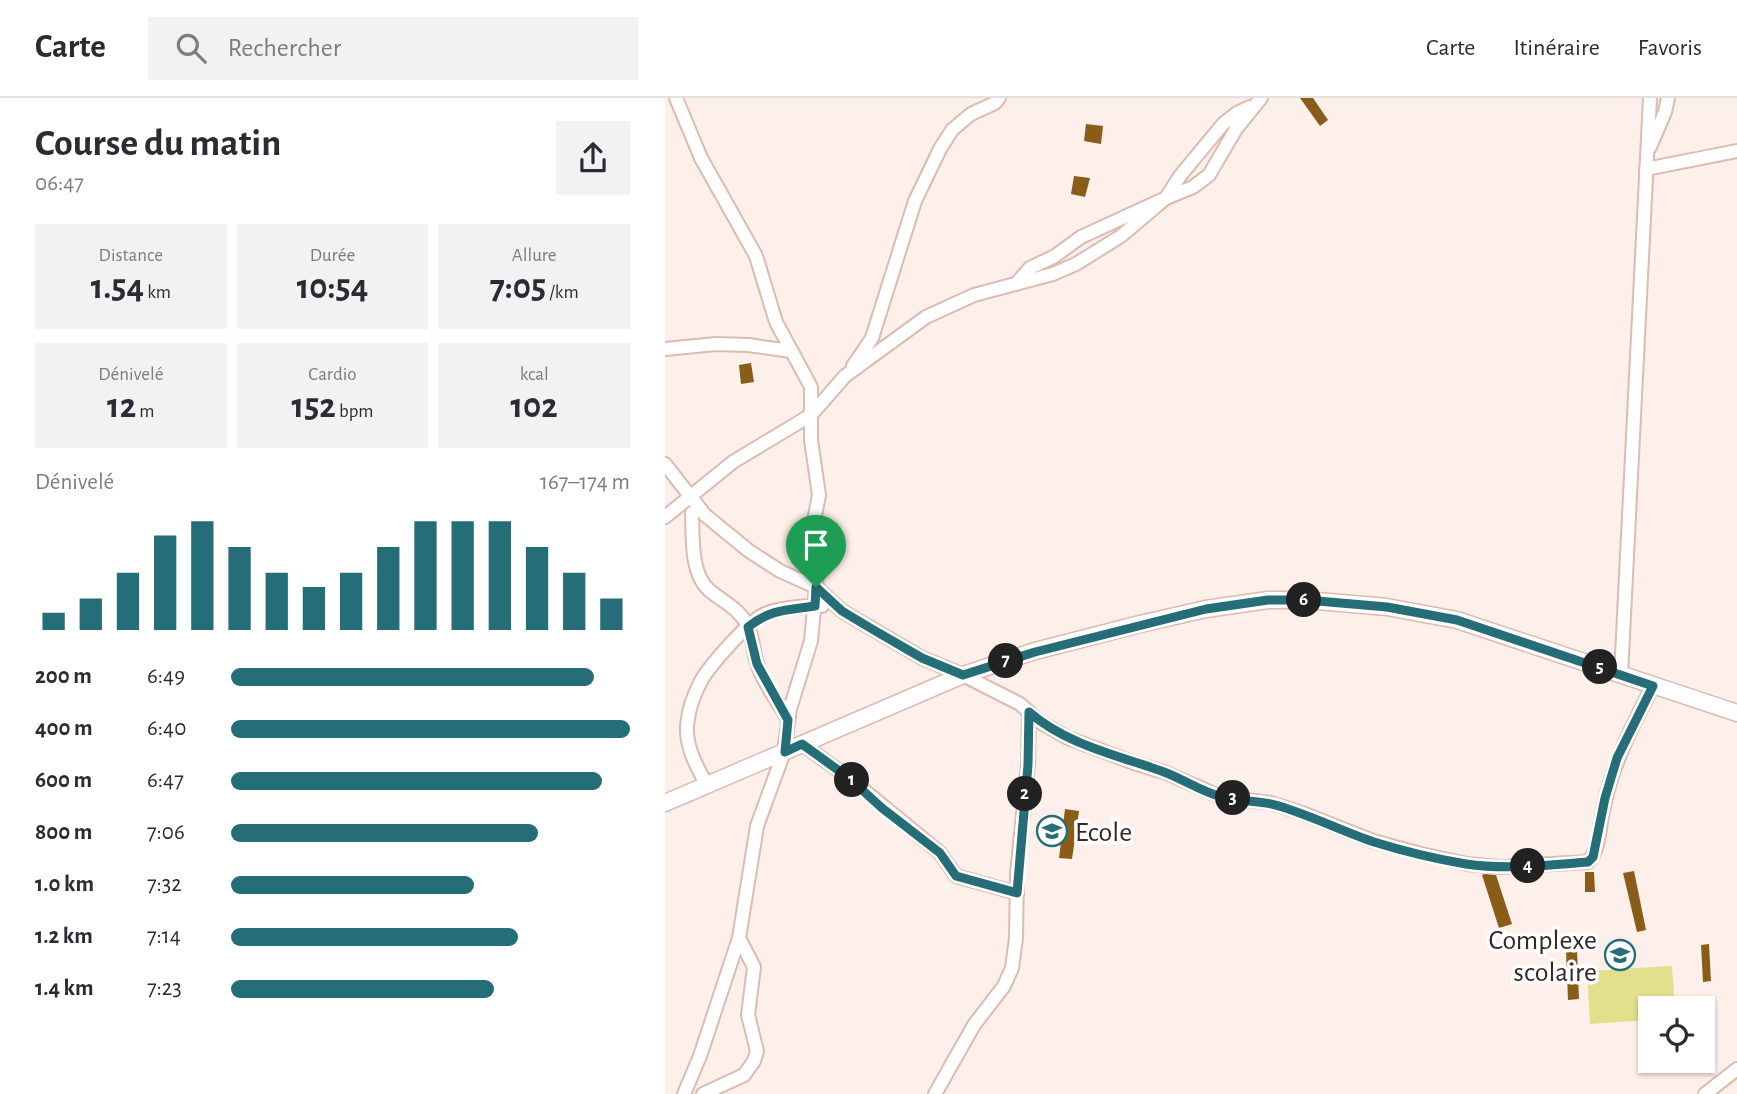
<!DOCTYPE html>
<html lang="fr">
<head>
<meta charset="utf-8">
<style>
  :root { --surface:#fff; --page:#f2f2f3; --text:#2b2b33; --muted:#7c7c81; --line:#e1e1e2; --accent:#256e78 }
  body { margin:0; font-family:"Alegreya Sans",sans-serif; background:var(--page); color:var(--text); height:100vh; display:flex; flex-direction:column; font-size:26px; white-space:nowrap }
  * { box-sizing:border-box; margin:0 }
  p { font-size:23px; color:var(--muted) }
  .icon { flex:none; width:38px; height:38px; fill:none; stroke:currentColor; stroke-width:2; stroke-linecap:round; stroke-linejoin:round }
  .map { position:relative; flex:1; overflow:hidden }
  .drawer { display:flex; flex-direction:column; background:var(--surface); width:665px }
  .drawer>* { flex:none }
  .buttons { position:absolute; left:973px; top:898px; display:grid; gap:14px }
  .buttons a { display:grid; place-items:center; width:77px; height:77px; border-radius:0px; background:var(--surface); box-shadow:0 2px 5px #0004; font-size:35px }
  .pin { position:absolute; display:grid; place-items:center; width:60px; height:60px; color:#fff; margin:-72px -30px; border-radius:50% 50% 50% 0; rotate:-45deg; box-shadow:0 0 7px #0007 }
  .pin .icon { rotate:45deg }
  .km { position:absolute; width:35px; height:35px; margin:-18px; border-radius:50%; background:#222; color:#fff; font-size:19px; line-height:35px; text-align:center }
  .round { display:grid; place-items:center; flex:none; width:74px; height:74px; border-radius:0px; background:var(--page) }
  .summary { display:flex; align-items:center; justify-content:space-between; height:119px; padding:0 35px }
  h1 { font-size:38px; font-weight:700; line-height:52px }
  .metrics { display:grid; grid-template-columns:repeat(3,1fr); gap:10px; height:119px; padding:7px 35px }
  .metrics div { display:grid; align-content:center; border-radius:0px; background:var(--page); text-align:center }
  .metrics b { font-size:35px; font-weight:700 }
  .metrics small { font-size:19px; font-weight:400 }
  .metrics p { font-size:19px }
  .chart { height:196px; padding:14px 35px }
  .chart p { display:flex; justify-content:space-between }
  .chart svg { width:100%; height:126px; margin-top:7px; stroke:var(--accent); stroke-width:6 }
  ul { padding:0 35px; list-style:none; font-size:23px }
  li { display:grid; grid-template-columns:112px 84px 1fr; align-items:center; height:52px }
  li i { height:18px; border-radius:9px; background:var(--accent) }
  header { display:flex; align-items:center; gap:42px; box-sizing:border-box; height:98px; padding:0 35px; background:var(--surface); border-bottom:2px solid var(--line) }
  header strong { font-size:33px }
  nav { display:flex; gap:38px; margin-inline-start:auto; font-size:24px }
  .search { width:490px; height:63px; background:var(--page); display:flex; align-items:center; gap:18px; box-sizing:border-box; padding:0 24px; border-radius:0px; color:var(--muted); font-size:26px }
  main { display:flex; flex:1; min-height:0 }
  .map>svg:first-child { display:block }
  .green { fill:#e2df8d }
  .building { fill:#895c17 }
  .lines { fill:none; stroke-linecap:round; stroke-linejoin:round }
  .street-casing { stroke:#dcbbb0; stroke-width:16 }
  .secondary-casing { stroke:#dcbbb0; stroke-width:19 }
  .street { stroke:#fff; stroke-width:12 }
  .secondary { stroke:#fff; stroke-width:16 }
  .route-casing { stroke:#fff; stroke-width:14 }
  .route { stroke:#256e78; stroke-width:9 }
  .labels { text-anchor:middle; stroke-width:7; stroke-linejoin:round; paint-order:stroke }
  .poi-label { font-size:28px; fill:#352824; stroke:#fff; text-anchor:start }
</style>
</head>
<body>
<header>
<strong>Carte</strong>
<div class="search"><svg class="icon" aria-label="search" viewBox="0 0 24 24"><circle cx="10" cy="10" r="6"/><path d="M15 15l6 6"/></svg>Rechercher</div>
<nav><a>Carte</a><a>Itinéraire</a><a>Favoris</a></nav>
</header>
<main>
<section class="drawer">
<div class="summary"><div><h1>Course du matin</h1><p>06:47</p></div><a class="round"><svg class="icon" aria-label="share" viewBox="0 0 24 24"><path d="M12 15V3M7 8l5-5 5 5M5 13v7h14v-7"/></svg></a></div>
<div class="metrics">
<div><p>Distance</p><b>1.54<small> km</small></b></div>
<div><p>Durée</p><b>10:54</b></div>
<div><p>Allure</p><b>7:05<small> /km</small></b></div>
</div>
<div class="metrics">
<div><p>Dénivelé</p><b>12<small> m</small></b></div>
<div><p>Cardio</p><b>152<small> bpm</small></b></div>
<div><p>kcal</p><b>102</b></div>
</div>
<div class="chart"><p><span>Dénivelé</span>167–174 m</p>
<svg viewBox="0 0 160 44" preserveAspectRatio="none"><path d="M5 44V38M15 44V33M25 44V24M35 44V11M45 44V6M55 44V15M65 44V24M75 44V29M85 44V24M95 44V15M105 44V6M115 44V6M125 44V6M135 44V15M145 44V24M155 44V33"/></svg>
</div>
<ul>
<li><b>200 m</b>6:49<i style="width:91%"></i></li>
<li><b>400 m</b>6:40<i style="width:100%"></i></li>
<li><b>600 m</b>6:47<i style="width:93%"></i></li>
<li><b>800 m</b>7:06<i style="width:77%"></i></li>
<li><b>1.0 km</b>7:32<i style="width:61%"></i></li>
<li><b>1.2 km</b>7:14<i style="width:72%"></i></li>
<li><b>1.4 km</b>7:23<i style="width:66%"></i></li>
</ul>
</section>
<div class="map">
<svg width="1072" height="996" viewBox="0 0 1072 996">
  <rect width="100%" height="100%" fill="#fdefea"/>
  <path class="green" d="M1007,868L1010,910H985V922L925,926L922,873Z"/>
  <g class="building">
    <path d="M635,0H648L663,22L655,28Z"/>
    <path d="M421,26L438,28L436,46L419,43Z"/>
    <path d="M409,78L425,80L420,99L406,96Z"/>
    <path d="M86,265L89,284L76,286L74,267Z"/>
    <path d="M400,711L414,713L407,761L394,760Z"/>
    <path d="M969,773L981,832L972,834L958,775Z"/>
    <path d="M920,774H929L930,794H920Z"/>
    <path d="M820,776L831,777L847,826L834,830L817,777Z"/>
    <path d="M1044,846L1046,883L1038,884L1036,847Z"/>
    <path d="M901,852H912L914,901L903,902Z"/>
  </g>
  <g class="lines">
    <g class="street-casing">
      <g id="street">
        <path d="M11,0L36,60L91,158L111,224L146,289V342L154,397L147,433L152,465L151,489L146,543L125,611L119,654L92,728L74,840L35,958L19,996"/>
        <path d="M985,49L1000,14L1003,0"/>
        <path d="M981,71L1072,53"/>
        <path d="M351,186L365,170L390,158L416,139L501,100L515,78L558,26L572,15L585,9"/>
        <path d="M0,251L51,246L83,247L126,253"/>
        <path d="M188,268L207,240L250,103L275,51L287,32L306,16L330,5L334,0"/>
        <path d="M0,366L40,417L84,453L115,473L151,489L177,513L257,560L298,577L355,606L375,624L403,640L469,665L499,674L556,699L606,705L637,715L708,743L756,756L802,766L835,769L923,764C934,752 934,733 937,718C945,671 966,630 988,588"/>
        <path d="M27,415C28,438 25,475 44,492C58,504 74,510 83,528C88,540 88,553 92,565C98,585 113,603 123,622"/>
        <path d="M0,419L68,364L146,317L180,278L261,219L309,197L388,176L411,166L456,138L501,100L528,89L544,77L571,31L596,0"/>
        <path d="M956,577L985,0"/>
        <path d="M137,646L184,680L275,755L291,778L352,795"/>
        <path d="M42,687C31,668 18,644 23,621C24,610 30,595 35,585C43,569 82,525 98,517C114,509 140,508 157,508"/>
        <path d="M38,996L79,977L89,963L92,953L83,917L89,869L74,840"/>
        <path d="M270,996L309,927L339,888L347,870L351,840L352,776L363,667L364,614"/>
        <path d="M1040,996L1072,971"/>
      </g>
    </g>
    <g class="secondary-casing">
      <path id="secondary" d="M0,705L298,577L370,553L475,526L541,511L603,502H641L722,509L792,522L1072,615"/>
    </g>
    <use href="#street" class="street"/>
    <use href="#secondary" class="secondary"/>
  </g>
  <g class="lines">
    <g class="route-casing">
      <path id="route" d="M151,489L177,513L207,531L257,560L298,577L370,554L541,511L603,502H641L722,509L792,522L988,588L952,660L940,700L928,759L923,764C883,767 841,772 801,766C771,761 738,753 709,744C677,733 647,718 614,708C596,702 576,704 557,699C537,694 518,681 499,674C452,657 402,647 364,614L363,667L352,795L291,778L275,755L217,710L184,680L137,646L120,654L123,622L92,566L83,529C106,511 122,512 150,508Z"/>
    </g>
    <use href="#route" class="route"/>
  </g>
  <defs>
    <g id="school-ring" transform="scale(1.575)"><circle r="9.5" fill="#fff" stroke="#256e78" stroke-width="1.5"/><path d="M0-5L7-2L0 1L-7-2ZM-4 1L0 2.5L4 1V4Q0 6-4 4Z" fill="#256e78"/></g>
  </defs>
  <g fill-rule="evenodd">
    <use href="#school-ring" x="387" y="733"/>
    <use href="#school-ring" x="955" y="857"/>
  </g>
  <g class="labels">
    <g class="poi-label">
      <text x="410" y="743">Ecole</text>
      <text x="932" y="851" text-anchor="end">Complexe<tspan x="932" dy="32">scolaire</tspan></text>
    </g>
  </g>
</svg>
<div class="buttons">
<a><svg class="icon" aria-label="locate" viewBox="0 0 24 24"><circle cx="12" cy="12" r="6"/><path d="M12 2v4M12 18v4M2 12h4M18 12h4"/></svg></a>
</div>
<div class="pin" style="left:151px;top:489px;background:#1e9e55"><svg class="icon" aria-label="arrive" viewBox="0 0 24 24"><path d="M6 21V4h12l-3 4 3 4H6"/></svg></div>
<b class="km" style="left:187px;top:682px">1</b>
<b class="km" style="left:360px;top:696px">2</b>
<b class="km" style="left:568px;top:700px">3</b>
<b class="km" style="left:863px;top:768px">4</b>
<b class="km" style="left:935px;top:569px">5</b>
<b class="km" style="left:639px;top:502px">6</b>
<b class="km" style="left:341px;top:563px">7</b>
</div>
</main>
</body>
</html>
